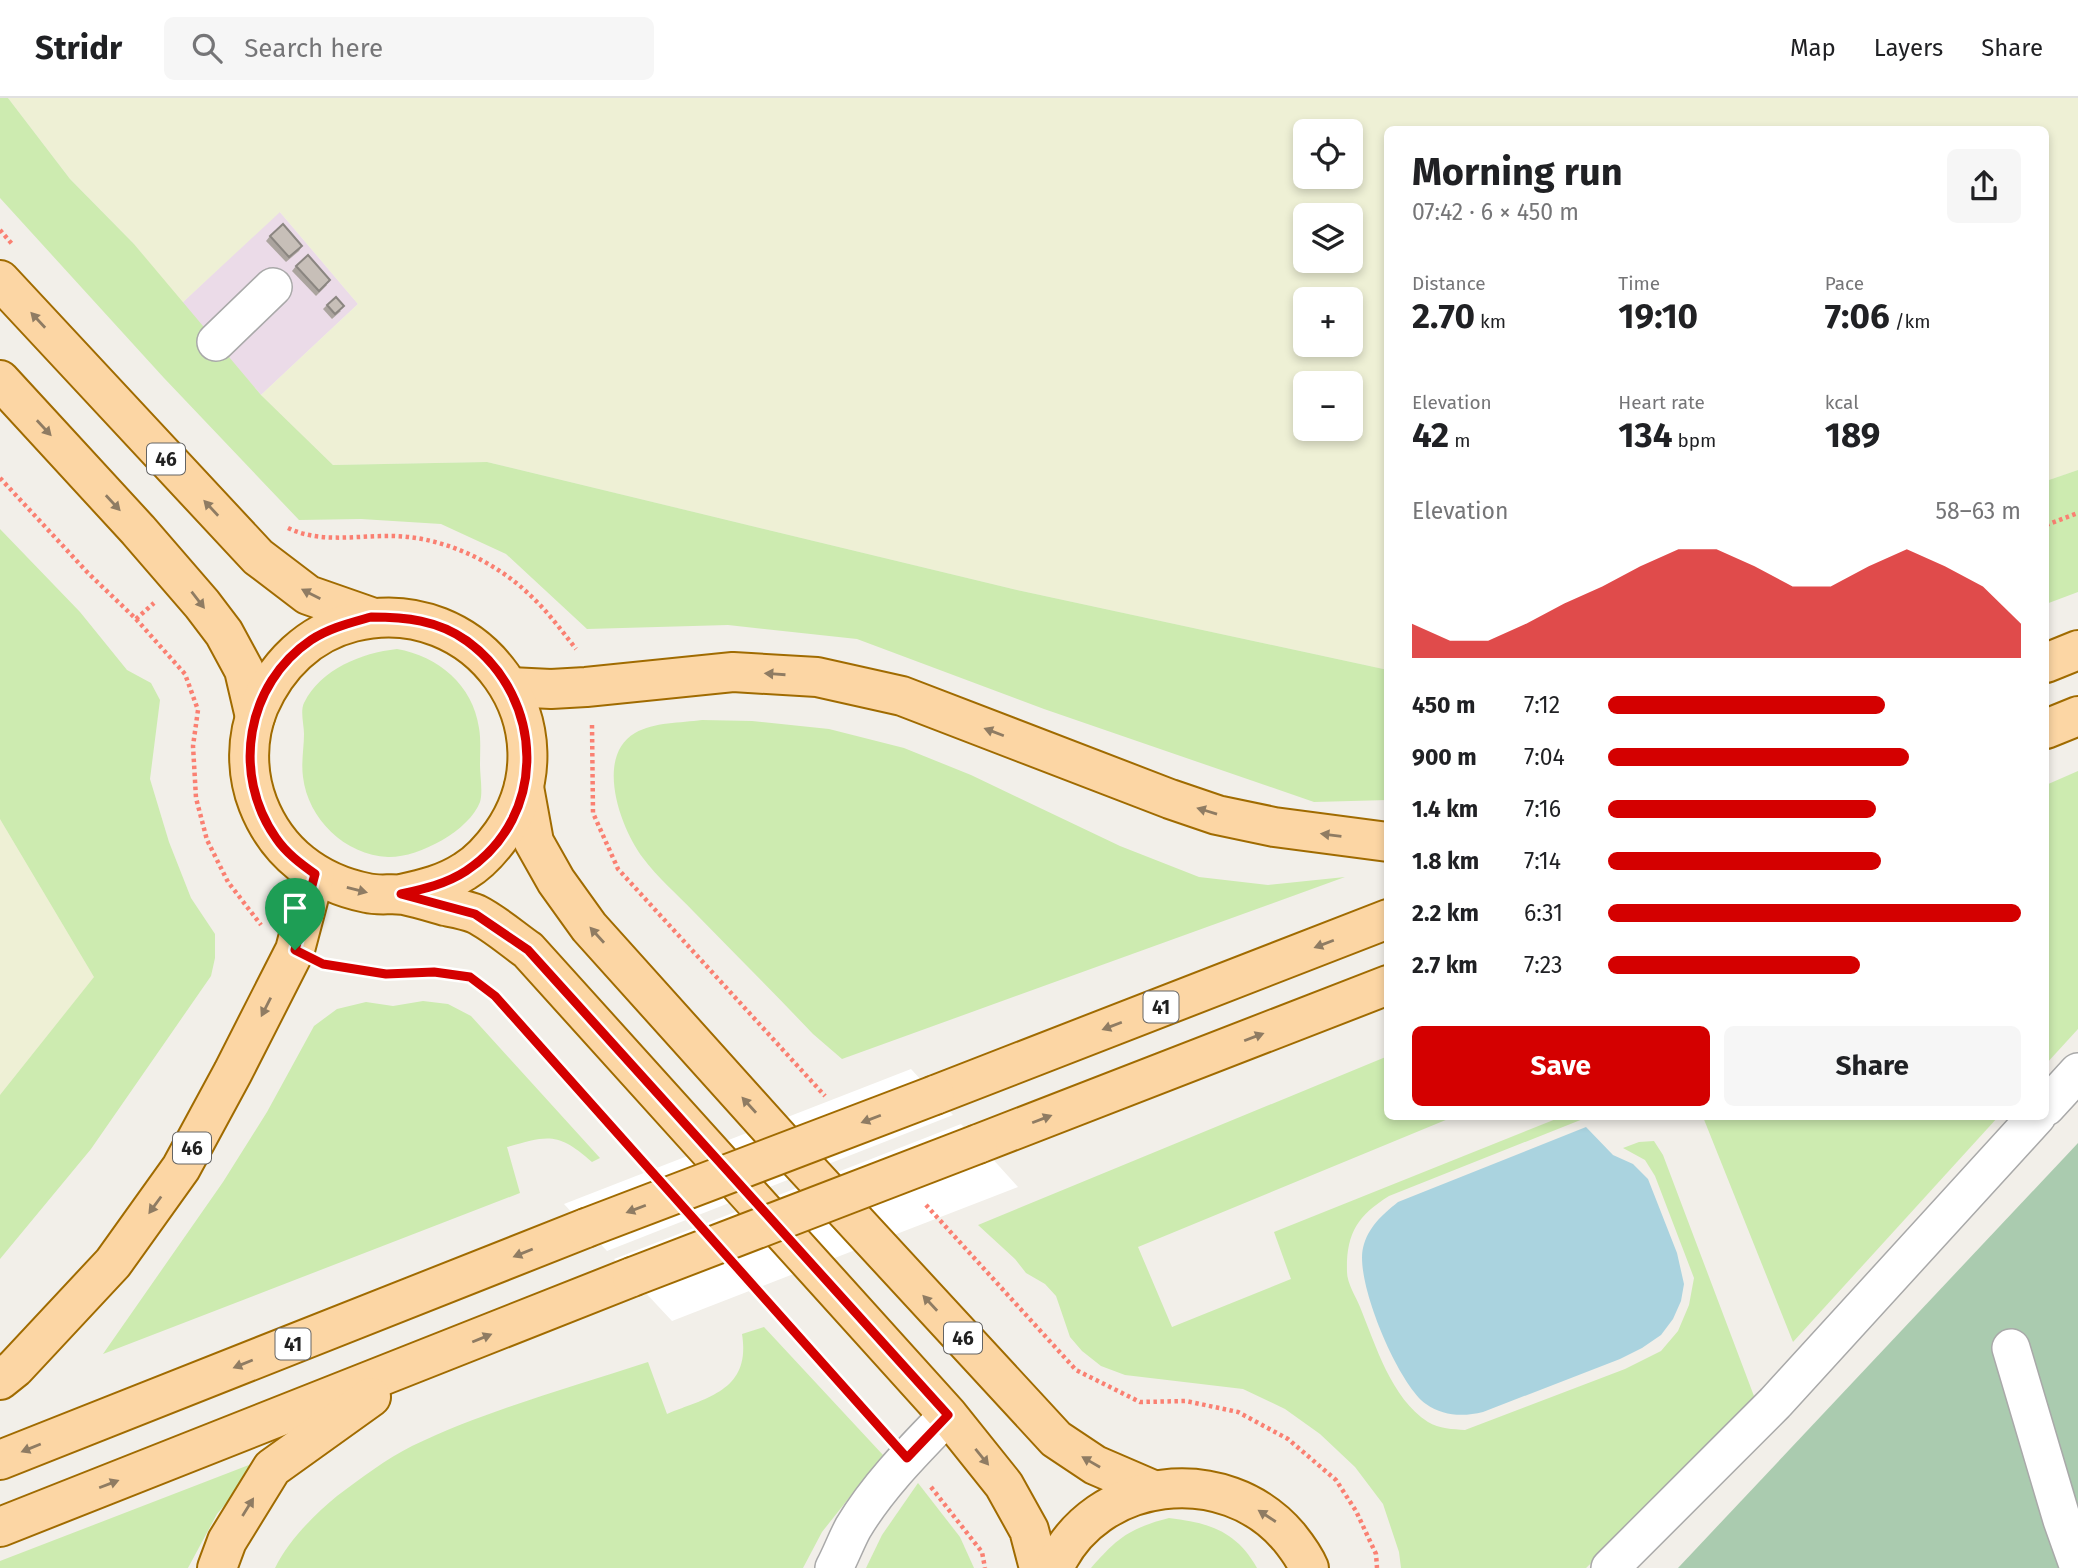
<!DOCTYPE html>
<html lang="en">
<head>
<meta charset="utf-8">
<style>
  :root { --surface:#fff; --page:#f6f6f6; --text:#202124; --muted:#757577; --line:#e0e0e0; --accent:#d40000 }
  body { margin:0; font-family:"Fira Sans",sans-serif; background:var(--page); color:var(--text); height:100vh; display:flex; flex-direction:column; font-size:26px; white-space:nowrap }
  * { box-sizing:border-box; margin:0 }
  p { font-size:23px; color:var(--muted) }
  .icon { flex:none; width:38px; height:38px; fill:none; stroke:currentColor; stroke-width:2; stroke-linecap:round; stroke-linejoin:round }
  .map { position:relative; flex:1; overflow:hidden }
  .drawer { position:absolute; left:1384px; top:28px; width:665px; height:994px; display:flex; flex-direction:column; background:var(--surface); border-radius:10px; box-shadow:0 4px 10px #0003 }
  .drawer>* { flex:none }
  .buttons { position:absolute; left:1293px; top:21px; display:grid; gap:14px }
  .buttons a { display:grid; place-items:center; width:70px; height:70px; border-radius:10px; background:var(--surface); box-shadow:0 4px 10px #0003; font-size:35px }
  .pin { position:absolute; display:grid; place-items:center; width:60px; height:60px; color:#fff; margin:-72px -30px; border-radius:50% 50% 50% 0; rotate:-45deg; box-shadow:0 0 7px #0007 }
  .pin .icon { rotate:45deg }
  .round { display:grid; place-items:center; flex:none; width:74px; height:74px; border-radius:10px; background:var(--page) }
  .summary { display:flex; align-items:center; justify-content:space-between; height:119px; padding:0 28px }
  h1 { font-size:38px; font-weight:700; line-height:52px }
  .metrics { display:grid; grid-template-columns:repeat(3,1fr); gap:10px; height:119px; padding:7px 28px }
  .metrics div { display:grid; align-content:center }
  .metrics b { font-size:35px; font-weight:700 }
  .metrics small { font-size:19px; font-weight:400 }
  .metrics p { font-size:19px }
  .chart { height:196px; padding:14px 28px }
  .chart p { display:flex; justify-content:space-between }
  .chart svg { width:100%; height:126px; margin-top:7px; fill:var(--accent); opacity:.7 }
  .cta { display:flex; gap:14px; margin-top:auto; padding:14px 28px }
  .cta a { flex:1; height:80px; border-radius:10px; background:var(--accent); color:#fff; font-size:28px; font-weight:700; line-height:80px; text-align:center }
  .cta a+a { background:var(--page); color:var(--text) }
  ul { padding:0 28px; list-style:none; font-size:23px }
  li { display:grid; grid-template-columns:112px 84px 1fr; align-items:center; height:52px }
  li i { height:18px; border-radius:9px; background:var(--accent) }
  header { display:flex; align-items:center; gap:42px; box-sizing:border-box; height:98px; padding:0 35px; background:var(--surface); border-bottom:2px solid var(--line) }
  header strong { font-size:33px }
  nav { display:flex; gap:38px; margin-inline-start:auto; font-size:24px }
  .search { width:490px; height:63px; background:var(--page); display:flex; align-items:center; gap:18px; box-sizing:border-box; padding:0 24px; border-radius:10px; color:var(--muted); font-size:26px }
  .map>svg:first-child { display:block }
  .industrial { fill:#ebdbe8 }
  .farmland { fill:#eef0d5; fill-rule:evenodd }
  .grass { fill:#cdebb0 }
  .cemetery { fill:#aacbaf }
  .water { fill:#aad3df }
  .pier { fill:#fff }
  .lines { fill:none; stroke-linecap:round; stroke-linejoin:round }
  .minor-casing { stroke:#a9a9a9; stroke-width:40 }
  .major-casing { stroke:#a06b00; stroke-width:42 }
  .path { stroke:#fa8072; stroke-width:4.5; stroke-dasharray:3.5 3.5; stroke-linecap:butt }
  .minor { stroke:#fff; stroke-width:37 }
  .major { stroke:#fcd6a4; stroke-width:38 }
  .major-bridge-casing { stroke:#a06b00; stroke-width:42; stroke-linecap:butt }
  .major-bridge { stroke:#fcd6a4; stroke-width:38 }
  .wall { fill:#aba49e }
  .building { fill:#c7bfb8; stroke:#8b8681; stroke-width:2 }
  .oneway { fill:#8f7c63 }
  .route-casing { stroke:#fff; stroke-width:14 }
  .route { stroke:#d40000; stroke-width:9 }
  .labels { text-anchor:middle; stroke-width:5; stroke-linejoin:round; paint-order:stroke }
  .shield { fill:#fff; stroke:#646464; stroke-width:2 }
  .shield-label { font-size:19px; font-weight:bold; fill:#222 }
</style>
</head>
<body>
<header>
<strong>Stridr</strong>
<div class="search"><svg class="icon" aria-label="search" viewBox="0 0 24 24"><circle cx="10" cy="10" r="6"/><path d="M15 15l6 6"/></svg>Search here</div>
<nav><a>Map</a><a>Layers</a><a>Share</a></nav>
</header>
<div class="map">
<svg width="2078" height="1470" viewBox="0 0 2078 1470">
  <rect width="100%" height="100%" fill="#f2efe9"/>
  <path class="industrial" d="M279,113L358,206L261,297L182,205Z"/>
  <g class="farmland">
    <path d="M8,0H2078V372L2046,383V32H1388V572L1017,492L487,364L333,367L261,297L358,206L280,114L182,205L134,146L70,81ZM1306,33H1351V79H1306ZM1306,117H1351V163H1306ZM1306,201H1351V247H1306ZM1306,285H1351V331H1306Z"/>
    <path d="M0,716L95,879L0,1000Z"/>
  </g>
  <g class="grass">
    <path d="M0,0H8L70,81L134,146L261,297L333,367L487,364L1017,492L1388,572V702L1314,704L1044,611L857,541L728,527L587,531L506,456L441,426L361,421L299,422L164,280L0,100Z"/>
    <path d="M2078,372V494L2046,506V383Z"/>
    <path d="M0,431L80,514L127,572L151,585L160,602L150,681L169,744L191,800L215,836V860L211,878L91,1051L0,1161V997L94,879L0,721Z"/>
    <path d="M397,551C438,558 473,587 479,630C481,641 480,655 480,667C480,678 483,694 480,704C469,733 418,760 388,759C345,757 308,721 303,679C301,664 304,650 304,636C304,627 300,613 304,605C321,571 361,555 397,551Z"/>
    <path d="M702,622L752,623L829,631L904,650L971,677L1120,748L1199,779L1268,787L1345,779L842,961L813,936C774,895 734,855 694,814C677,796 657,779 643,760C621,731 594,659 635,635C654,624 681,625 702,622Z"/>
    <path d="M2078,673V931L2046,966V687Z"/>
    <path d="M423,903L448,906L471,918L600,1060L592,1064C558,1034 549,1037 507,1049L520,1095L103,1256L223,1084L267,1014L314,928L337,911L366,904L393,908Z"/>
    <path d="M1388,958V1018L1453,1019L1138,1149L1172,1229L1291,1181L1274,1134L1561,1019H1588L1389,1098C1357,1118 1346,1136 1347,1174C1347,1185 1356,1199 1360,1209C1376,1248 1391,1300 1428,1324C1439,1331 1453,1331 1465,1332L1625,1271L1661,1253L1678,1233L1689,1207L1694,1180L1655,1078L1645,1062L1623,1050L1639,1044L1654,1043L1663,1057L1757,1306L1586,1470H1401L1399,1454L1383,1406L1355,1369L1320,1336L1285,1311L1243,1291L1125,1277L1101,1268L1082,1253L1070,1239L1056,1198L1045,1186L1026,1175L1015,1161L978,1127Z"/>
    <path d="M1703,1019H1998L1793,1244Z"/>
    <path d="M764,1229L883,1357L822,1434L803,1470H275C289,1442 313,1418 337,1398C361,1380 386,1361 412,1348C487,1312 569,1290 648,1264L667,1316C709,1299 751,1292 742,1236Z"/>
    <path d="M262,1362L217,1416L188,1470H0V1463Z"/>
    <path d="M918,1385L960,1439L974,1470H866L882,1437Z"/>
    <path d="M1169,1420C1210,1425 1236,1433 1257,1470H1091C1117,1440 1130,1430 1169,1420Z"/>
  </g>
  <path class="cemetery" d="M2078,1045V1470H1678Z"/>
  <path class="water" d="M1586,1029L1613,1057L1633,1066L1648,1081L1677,1155L1684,1186L1681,1203L1673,1221L1661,1237L1642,1250L1620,1261L1483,1314C1463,1319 1443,1318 1426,1306C1398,1286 1355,1184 1363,1150C1368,1129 1382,1117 1398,1104Z"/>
  <g class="pier">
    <path d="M911,971L953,1017L607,1153L564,1106Z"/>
    <path d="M961,1026L1018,1089L672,1223L614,1161Z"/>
  </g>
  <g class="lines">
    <g class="minor-casing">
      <g id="minor">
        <path d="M216,244L273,189"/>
        <path d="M2046,1009L2078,974"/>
        <path d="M2011,1250L2062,1422L2078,1467"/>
        <path d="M834,1470C841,1457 846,1443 853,1430C878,1388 914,1352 948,1317"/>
        <path d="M1610,1470L1775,1305L2037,1018"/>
      </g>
    </g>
    <g class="major-casing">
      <g id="major">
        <path d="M0,182L258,459L308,497L371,519"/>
        <path d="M0,282L138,432L202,506L224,535L244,572L255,619"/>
        <path d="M2046,565L2078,552"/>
        <path d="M510,589L551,591L586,589L733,574L817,579L902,598L1170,701L1217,717L1274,729L1388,744"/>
        <path d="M2046,631L2078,618"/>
        <path d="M524,689L534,744L556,783L589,829L794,1057L1056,1341L1095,1367L1153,1392"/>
        <path d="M401,796C424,791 445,786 465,773C480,764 492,750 502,736C576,630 477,493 353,524C309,535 277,567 259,608C246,639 246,675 258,706C277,755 317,785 367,795C379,798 392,795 404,797C418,800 431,804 445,808C455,810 467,812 476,816C494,825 511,840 528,852L948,1317L1004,1387L1029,1432L1039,1470"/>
        <path d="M935,997L1388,821"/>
        <path d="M978,1046L1388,887"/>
        <path d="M0,1282L15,1270L113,1165L181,1070L233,974L295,852L315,776"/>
        <path d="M0,1362L586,1130"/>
        <path d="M0,1429L632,1179"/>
        <path d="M217,1470L227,1443L272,1370L371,1299"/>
        <path d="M1054,1470C1095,1378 1225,1363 1289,1439C1297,1449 1304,1458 1309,1470"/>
      </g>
    </g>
    <g class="path">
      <path d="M0,132L12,146"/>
      <path d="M0,380L88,475L136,521L185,576L198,612L193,648L196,700L207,742L228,784L261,827"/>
      <path d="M2046,427L2078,415"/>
      <path d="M288,430C319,445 353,438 387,438C439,437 494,462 531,498C548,514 562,533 576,551"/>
      <path d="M136,521L154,505"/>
      <path d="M592,627L593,715L618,771L825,998"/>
      <path d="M330,867L386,876L434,874L470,879L495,898L647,1068"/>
      <path d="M926,1107L1076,1272L1140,1304L1186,1303L1238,1314L1288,1341L1336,1382L1356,1413L1376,1456L1377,1470"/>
      <path d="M743,1177L882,1332"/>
      <path d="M931,1389L982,1454L985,1470"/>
    </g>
    <use href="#minor" class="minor"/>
    <use href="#major" class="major"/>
    <g class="major-bridge-casing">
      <g id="major-bridge">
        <path d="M586,1130L935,997"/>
        <path d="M632,1179L978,1046"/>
      </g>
    </g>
    <use href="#major-bridge" class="major-bridge"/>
  </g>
  <g class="wall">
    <path d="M270,138L302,148L299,153L286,164L266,143Z"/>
    <path d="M296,168L327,187L316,198L292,173Z"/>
    <path d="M327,207L341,213L332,221L323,211Z"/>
  </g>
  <g class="building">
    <path d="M283,126L302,148L289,159L270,138Z"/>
    <path d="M308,157L330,182L319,193L296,168Z"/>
    <path d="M336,199L344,208L335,216L327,207Z"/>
  </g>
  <defs><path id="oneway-solid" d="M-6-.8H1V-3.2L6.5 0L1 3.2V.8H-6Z" transform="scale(1.75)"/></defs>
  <g class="oneway">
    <use href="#oneway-solid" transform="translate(38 222) rotate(-133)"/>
    <use href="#oneway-solid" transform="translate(44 330) rotate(47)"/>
    <use href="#oneway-solid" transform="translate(113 405) rotate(47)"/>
    <use href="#oneway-solid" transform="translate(211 410) rotate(-133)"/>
    <use href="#oneway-solid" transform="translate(311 496) rotate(-153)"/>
    <use href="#oneway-solid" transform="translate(198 502) rotate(52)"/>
    <use href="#oneway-solid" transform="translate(775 576) rotate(-176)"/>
    <use href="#oneway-solid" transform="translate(994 634) rotate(-159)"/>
    <use href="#oneway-solid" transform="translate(1207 713) rotate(-163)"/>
    <use href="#oneway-solid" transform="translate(1331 737) rotate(-173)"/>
    <use href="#oneway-solid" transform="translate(357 792) rotate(14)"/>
    <use href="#oneway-solid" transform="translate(597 837) rotate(-132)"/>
    <use href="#oneway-solid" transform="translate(1324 846) rotate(159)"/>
    <use href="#oneway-solid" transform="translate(266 909) rotate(117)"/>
    <use href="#oneway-solid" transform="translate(1112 928) rotate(159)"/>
    <use href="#oneway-solid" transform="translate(1254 939) rotate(-21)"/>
    <use href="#oneway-solid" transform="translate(749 1007) rotate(-132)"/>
    <use href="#oneway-solid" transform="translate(871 1021) rotate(159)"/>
    <use href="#oneway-solid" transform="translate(1042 1021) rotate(-21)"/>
    <use href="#oneway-solid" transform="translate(155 1107) rotate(126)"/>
    <use href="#oneway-solid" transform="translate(636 1111) rotate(159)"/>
    <use href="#oneway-solid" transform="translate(523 1155) rotate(158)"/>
    <use href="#oneway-solid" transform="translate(930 1205) rotate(-133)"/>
    <use href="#oneway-solid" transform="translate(482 1240) rotate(-22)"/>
    <use href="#oneway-solid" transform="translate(243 1266) rotate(158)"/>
    <use href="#oneway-solid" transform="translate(31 1350) rotate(158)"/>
    <use href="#oneway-solid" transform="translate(982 1359) rotate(51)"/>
    <use href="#oneway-solid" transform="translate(1091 1364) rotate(-150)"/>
    <use href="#oneway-solid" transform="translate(109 1386) rotate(-21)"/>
    <use href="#oneway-solid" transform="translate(248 1409) rotate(-58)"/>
    <use href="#oneway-solid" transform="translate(1267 1418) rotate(-147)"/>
  </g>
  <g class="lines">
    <g class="route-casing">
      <path id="route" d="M371,519C405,519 438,522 467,543C545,600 549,718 466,773C446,786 424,791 401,796L475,816L528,852L948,1317L907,1360L495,898L470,879L434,874L386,876L323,866L295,852L315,776C301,766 286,755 276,740C231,676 246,586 311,542C329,530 350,525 371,519Z"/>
    </g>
    <use href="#route" class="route"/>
  </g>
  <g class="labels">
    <g class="shield">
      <rect x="147" y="345.5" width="38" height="31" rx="5"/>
      <rect x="1143.5" y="893.5" width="35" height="31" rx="5"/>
      <rect x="173" y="1034.5" width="38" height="31" rx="5"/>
      <rect x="944" y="1224.5" width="38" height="31" rx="5"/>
      <rect x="275.5" y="1230.5" width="35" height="31" rx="5"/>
    </g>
    <g class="shield-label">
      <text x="166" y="368">46</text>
      <text x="1161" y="916">41</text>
      <text x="192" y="1057">46</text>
      <text x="963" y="1247">46</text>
      <text x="293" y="1253">41</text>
    </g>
  </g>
</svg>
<div class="buttons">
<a><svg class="icon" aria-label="locate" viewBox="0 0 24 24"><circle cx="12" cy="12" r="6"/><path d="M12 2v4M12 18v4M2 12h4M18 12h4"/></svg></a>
<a><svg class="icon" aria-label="layers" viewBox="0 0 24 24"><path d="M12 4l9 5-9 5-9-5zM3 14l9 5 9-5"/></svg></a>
<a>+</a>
<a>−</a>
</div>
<div class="pin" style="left:295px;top:852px;background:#1e9e55"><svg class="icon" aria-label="arrive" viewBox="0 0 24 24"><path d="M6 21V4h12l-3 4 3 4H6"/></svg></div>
<section class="drawer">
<div class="summary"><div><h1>Morning run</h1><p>07:42 · 6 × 450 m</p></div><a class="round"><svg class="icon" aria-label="share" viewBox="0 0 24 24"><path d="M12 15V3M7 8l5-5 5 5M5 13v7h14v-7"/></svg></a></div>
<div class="metrics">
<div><p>Distance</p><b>2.70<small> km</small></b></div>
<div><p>Time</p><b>19:10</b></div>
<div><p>Pace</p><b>7:06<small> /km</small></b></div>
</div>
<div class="metrics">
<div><p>Elevation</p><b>42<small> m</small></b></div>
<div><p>Heart rate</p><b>134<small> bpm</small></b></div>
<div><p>kcal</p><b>189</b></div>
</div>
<div class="chart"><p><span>Elevation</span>58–63 m</p>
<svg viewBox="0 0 160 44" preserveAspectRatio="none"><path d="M0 44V32L10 38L20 38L30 32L40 25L50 19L60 12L70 6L80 6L90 12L100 19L110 19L120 12L130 6L140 12L150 19L160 32V44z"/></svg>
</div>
<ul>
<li><b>450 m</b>7:12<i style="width:67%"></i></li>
<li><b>900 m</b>7:04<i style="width:73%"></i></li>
<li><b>1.4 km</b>7:16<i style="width:65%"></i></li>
<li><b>1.8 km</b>7:14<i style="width:66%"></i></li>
<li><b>2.2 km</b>6:31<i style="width:100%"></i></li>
<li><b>2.7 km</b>7:23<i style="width:61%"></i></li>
</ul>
<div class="cta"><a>Save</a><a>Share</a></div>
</section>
</div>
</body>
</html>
